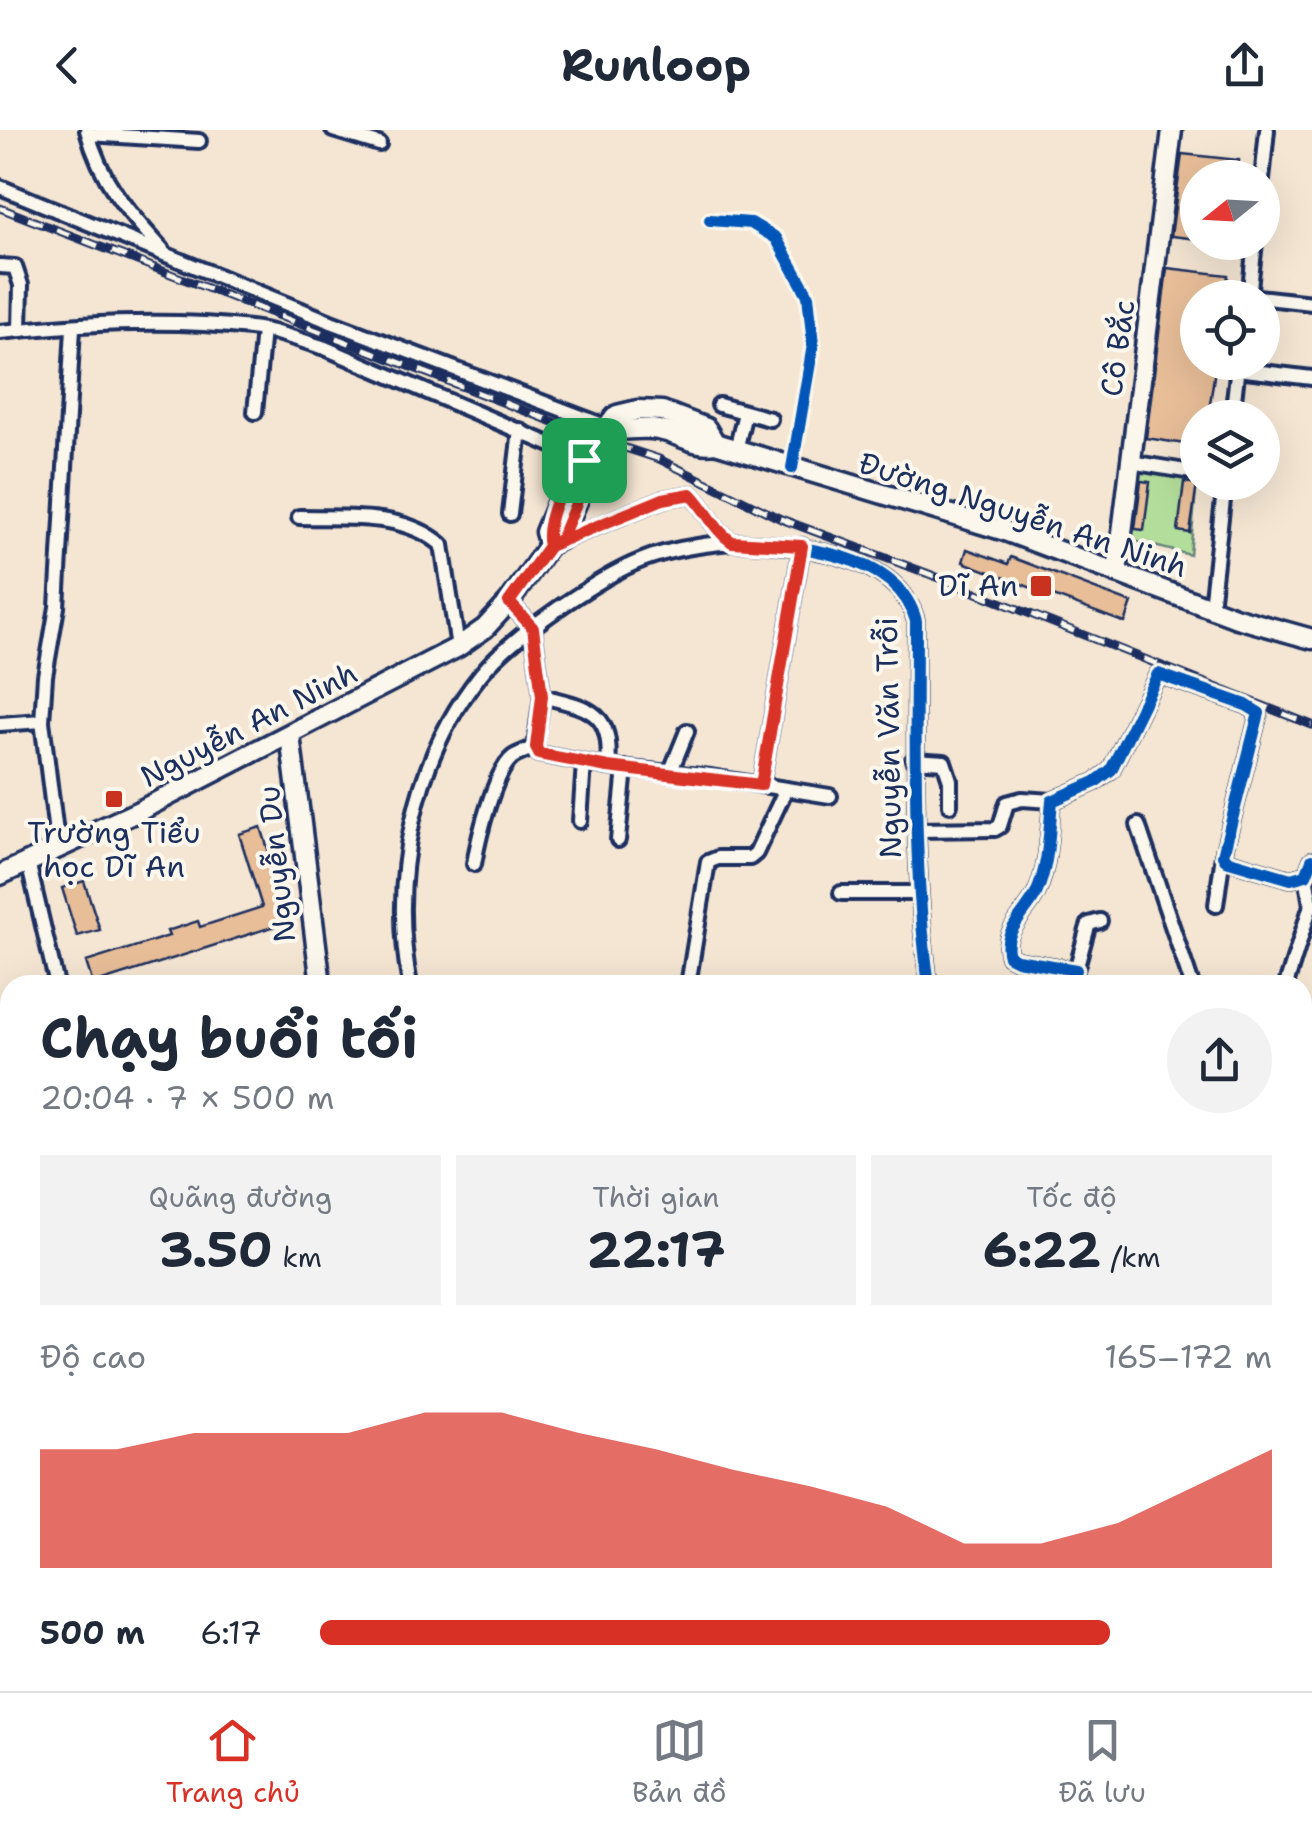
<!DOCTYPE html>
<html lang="vi">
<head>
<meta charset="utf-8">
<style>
  :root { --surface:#fff; --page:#f2f2f3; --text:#1f2937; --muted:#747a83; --line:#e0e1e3; --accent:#d93025 }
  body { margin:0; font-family:"Shantell Sans",sans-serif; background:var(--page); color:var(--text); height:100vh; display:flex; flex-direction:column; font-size:38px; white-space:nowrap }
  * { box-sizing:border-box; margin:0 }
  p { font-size:32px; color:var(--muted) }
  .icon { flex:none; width:55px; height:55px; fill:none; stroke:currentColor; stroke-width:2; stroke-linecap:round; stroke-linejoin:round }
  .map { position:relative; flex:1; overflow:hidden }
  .drawer { position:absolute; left:0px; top:845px; width:1312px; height:718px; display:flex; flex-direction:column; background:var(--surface); border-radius:30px 30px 0 0; box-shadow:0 10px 40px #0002 }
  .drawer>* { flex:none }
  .needle { width:65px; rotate:252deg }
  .buttons { position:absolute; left:1180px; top:30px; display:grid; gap:20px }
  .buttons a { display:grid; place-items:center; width:100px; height:100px; border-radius:50%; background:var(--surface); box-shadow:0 10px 40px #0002; font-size:50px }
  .pin { position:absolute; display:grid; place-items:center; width:85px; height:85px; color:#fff; margin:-42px; border-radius:20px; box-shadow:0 5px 15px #0006 }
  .round { display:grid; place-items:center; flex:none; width:105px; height:105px; border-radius:52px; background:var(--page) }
  .overview { display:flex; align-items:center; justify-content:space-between; height:170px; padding:0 40px }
  h1 { font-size:55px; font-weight:700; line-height:75px }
  .metrics { display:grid; grid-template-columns:repeat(3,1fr); gap:15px; height:170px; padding:10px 40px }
  .metrics div { display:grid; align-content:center; border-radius:0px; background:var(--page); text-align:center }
  .metrics b { font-size:50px; font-weight:700 }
  .metrics small { font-size:28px; font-weight:400 }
  .metrics p { font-size:28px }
  .chart { height:280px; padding:20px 40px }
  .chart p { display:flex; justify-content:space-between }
  .chart svg { width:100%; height:180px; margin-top:10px; fill:var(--accent); opacity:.7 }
  ul { padding:0 40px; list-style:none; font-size:32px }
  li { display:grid; grid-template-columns:160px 120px 1fr; align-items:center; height:75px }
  li i { height:25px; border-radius:12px; background:var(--accent) }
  header { display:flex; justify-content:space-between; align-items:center; height:130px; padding:0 40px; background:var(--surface); font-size:45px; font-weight:700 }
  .dock { display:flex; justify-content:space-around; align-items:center; height:140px; border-top:2px solid var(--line); background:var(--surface); font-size:28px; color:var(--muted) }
  .dock a { display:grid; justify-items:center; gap:5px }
  .dock .on { color:var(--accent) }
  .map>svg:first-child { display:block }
  .green { fill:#b3dd9a; stroke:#67867c; stroke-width:2.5 }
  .building { fill:#e8be98; stroke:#1b2f5e; stroke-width:2.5 }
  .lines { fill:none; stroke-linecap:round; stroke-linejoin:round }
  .street-casing { stroke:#1b2f5e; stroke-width:20 }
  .secondary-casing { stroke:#1b2f5e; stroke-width:25 }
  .street { stroke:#fbf7ec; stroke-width:12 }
  .secondary { stroke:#fbf7ec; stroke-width:18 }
  .rail-casing { stroke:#1b2f5e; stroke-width:9 }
  .rail { stroke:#fbf7ec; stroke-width:5; stroke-dasharray:15; stroke-linecap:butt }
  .cycleway-casing { stroke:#fbf7ec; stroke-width:19 }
  .cycleway { stroke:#0057b8; stroke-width:12 }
  .route-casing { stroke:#fff; stroke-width:20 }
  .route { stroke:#d93025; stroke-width:12 }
  .poi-dot { fill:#c8321e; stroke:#fbf7ec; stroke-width:4 }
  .labels { text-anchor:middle; stroke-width:8; stroke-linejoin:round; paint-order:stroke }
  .street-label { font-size:30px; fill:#1b2f5e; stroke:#fbf7ec }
  .poi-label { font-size:30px; fill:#1b2f5e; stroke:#fbf7ec; text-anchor:end }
</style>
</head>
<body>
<header><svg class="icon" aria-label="back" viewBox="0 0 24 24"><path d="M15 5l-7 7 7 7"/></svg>Runloop<svg class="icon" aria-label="share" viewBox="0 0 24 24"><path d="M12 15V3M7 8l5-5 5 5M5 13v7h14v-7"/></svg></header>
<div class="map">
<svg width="1312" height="1561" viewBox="0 0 1312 1561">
  <rect width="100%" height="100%" fill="#f5e6d3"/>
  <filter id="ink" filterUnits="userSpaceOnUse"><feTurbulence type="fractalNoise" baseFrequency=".01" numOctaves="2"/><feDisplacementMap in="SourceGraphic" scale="20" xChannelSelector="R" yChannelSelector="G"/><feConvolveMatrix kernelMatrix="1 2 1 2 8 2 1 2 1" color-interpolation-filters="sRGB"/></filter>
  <g filter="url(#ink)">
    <path class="green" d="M1140,341L1197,350L1190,425L1130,410Z"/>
    <g class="building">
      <path d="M1182,24L1239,30L1237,48H1198V109L1171,106Z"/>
      <path d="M1167,138L1228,145L1225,168H1198V232H1216L1208,288H1198V316L1146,308Z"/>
      <path d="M1141,351L1150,352L1144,400L1135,399Z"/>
      <path d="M1184,352L1197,354L1190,403L1178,401Z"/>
      <path d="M967,419L1008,434L1011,427L1132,473L1125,493L963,432Z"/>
      <path d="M261,697L291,791L93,854L86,832L169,806L167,801L198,791L200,797L262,777L239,704Z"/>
      <path d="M84,751L100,800L77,806L62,758Z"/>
    </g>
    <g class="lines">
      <g class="street-casing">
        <g id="street">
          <path d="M87,0C101,52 126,80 162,119"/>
          <path d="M333,0L379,14"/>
          <path d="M89,4L199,11"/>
          <path d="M1262,50L1267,0"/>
          <path d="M0,57L331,192L608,297"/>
          <path d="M0,136L15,137L21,155L20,200"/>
          <path d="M1249,166L1312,173"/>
          <path d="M1249,168L1255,112"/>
          <path d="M0,202C81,193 168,188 250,198C276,201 300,210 325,218L584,329"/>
          <path d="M1237,239L1312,248"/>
          <path d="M719,275L770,289"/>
          <path d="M255,282L263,200"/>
          <path d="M1232,288L1238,235"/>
          <path d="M736,320L745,283"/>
          <path d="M1130,332L1198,343"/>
          <path d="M510,384L520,300"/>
          <path d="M299,387C347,388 404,382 442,415L458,517"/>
          <path d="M556,413L663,369L691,364C706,379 714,400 732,412C792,415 898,421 916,491C916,613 912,733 929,855"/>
          <path d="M509,472L533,498L542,566L535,617L539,624L608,637L711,647L830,666"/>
          <path d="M1211,477L1225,352"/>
          <path d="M542,566C590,578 613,581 608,637"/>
          <path d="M0,594L42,591"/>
          <path d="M913,630L944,632L950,650V675"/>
          <path d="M670,643L687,601"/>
          <path d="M761,655L802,416"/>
          <path d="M580,691L584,633"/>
          <path d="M1138,695L1192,855"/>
          <path d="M916,700L995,699L1000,696L1007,673L1022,669L1052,671"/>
          <path d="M618,710L625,638"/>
          <path d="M58,719L42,591L45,546L57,477L73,198"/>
          <path d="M28,732L57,855"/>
          <path d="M474,734C478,710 494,641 513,627C519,623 529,620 535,617"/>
          <path d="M841,763H918"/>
          <path d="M1216,775L1223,725"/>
          <path d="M1076,840L1017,830L1009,826C1001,802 1026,784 1036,764C1049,736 1049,701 1052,671L1095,652L1111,640L1158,544L1246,575L1259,583L1223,725L1226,730L1291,749L1306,745L1312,730"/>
          <path d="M410,855C390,749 413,629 481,544C502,518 536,494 563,475C626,433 655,418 732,412"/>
          <path d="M688,855L708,732L718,728H750L756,723L786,659"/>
          <path d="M1072,855L1087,800L1089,794L1100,791"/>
          <path d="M1286,855L1311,775L1306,745"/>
          <path d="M1302,906L1312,908"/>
          <path d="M0,1025H10"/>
          <path d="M1302,1200L1312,1197"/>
          <path d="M1302,1227L1312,1249"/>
          <path d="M0,1515L10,1540"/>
          <path d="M15,1552L18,1561"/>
          <path d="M132,1552L136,1561"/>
          <path d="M278,1552L282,1561"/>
          <path d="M1026,1552L1028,1561"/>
          <path d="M1151,1552L1156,1561"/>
          <path d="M37,1561L54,1552"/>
          <path d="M929,1561L960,1552"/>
        </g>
      </g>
      <g class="secondary-casing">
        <g id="secondary">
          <path d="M608,297C626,303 640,296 658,300C679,303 693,317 715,313L1005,401L1237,488L1312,509"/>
          <path d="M549,415L545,402L572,338L584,329L591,314L617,285L638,280L662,281L706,298L715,313"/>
          <path d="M1117,443L1172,0"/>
          <path d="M290,605L321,855"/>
          <path d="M0,745L139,681L458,517L485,498L509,472L549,415L561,409L588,345L584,329"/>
          <path d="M649,1552L652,1561"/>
        </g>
      </g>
      <use href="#street" class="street"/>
      <use href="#secondary" class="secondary"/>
      <g class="rail-casing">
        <path id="rail" d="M0,78L595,308L659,329L781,389L929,444L1312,595"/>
      </g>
      <use href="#rail" class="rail"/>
      <g class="cycleway-casing">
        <g id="cycleway">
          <path d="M710,90L751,93L776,108L808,165L813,215L792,338"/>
          <path d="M549,415L663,369L691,364C706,379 714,400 732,412C792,415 898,421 916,491C916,613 912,733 929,855"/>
          <path d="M1076,840L1017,830L1009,826C1001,802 1026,784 1036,764C1049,736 1049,701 1052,671L1095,652L1111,640L1158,544L1246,575L1259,583L1223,725L1226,730L1291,749L1306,745L1312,730"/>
        </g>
      </g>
      <use href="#cycleway" class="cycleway"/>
    </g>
  </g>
  <g class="lines" filter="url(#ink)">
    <g class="route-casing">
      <path id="route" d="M584,330C565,342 543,393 549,416L509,472L533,498L542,566L536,617L539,624L608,637L761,655L802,416L732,412C714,400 706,379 691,364L663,369L549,416L561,409L588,345L584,330"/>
    </g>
    <use href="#route" class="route"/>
  </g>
  <g class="poi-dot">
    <rect x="1029" y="444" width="24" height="24" rx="5"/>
    <rect x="104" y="659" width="20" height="20" rx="5"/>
  </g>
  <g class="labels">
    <g class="street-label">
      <text transform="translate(1118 218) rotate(-82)" y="10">Cô Bắc</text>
      <text transform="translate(1023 385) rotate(18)" y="10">Đường Nguyễn An Ninh</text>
      <text transform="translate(249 595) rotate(-27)" y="10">Nguyễn An Ninh</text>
      <text transform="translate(889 608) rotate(-91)" y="10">Nguyễn Văn Trỗi</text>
      <text transform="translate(277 734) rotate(-96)" y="10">Nguyễn Du</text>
    </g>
    <g class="poi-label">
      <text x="1018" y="466">Dĩ An</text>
      <text x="114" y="713" text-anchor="middle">Trường Tiểu<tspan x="114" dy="34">học Dĩ An</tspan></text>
    </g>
  </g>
</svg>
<div class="buttons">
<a><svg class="needle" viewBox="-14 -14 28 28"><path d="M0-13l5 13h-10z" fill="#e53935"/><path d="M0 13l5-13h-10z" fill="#747a83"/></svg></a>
<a><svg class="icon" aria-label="locate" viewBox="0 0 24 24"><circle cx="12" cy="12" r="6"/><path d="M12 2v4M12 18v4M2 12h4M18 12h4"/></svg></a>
<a><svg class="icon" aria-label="layers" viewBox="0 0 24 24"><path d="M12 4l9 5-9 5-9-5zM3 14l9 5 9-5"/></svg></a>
</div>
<div class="pin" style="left:584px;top:330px;background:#1e9e55"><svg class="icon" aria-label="arrive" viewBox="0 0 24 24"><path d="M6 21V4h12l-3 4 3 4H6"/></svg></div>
<section class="drawer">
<div class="overview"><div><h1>Chạy buổi tối</h1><p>20:04 · 7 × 500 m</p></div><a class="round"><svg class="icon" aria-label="share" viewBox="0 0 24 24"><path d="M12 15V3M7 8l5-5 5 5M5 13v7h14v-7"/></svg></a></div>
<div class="metrics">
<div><p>Quãng đường</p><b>3.50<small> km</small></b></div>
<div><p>Thời gian</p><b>22:17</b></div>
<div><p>Tốc độ</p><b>6:22<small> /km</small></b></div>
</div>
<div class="chart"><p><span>Độ cao</span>165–172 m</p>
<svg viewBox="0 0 160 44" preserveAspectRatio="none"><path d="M0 44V15L10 15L20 11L30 11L40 11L50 6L60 6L70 11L80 15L90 20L100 24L110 29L120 38L130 38L140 33L150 24L160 15V44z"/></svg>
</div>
<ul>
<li><b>500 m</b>6:17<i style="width:83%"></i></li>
</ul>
</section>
</div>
<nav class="dock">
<a class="on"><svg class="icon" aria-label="home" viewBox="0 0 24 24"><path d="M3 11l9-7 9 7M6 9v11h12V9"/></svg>Trang chủ</a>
<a><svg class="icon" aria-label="map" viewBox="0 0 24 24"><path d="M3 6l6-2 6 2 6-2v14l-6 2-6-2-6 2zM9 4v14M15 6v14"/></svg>Bản đồ</a>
<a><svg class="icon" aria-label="saved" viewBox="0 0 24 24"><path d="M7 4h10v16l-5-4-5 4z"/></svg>Đã lưu</a>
</nav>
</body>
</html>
